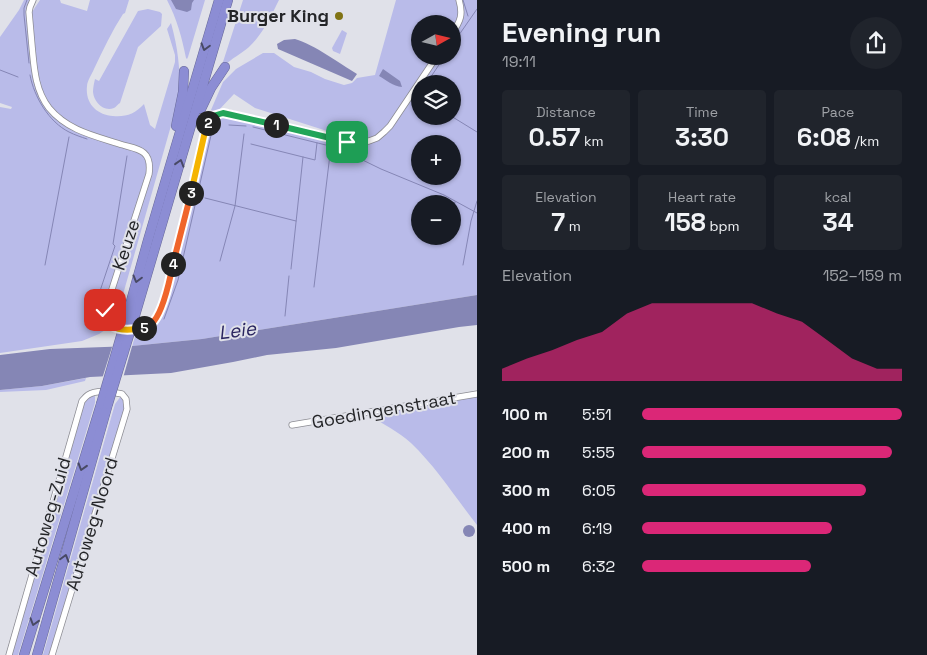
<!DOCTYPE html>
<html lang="en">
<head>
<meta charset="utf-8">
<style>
  :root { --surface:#171b24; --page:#20242c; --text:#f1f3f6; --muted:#9ea1a6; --accent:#db2777 }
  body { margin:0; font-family:"Space Grotesk",sans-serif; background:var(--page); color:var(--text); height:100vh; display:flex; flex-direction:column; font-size:19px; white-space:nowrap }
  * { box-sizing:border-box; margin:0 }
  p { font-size:16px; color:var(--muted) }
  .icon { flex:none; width:28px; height:28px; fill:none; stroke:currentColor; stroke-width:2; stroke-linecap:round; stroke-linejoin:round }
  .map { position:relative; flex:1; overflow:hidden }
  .drawer { display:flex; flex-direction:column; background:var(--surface); width:450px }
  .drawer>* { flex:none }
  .needle { width:32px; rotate:82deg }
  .tools { position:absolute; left:411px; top:15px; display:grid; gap:10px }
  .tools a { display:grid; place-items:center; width:50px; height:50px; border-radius:50%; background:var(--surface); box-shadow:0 1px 4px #0004; font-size:25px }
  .pin { position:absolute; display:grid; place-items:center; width:42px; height:42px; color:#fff; margin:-21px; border-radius:10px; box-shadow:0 2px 8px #0006 }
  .km { position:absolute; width:25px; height:25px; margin:-12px; border-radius:50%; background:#222; color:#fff; font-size:14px; line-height:25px; text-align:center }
  .round { display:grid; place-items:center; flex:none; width:52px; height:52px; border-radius:26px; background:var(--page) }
  .summary { display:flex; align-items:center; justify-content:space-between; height:85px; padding:0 25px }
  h1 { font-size:28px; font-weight:700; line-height:38px }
  .figures { display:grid; grid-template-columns:repeat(3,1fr); gap:8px; height:85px; padding:5px 25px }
  .figures div { display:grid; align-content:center; border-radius:5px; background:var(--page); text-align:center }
  .figures b { font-size:25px; font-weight:700 }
  .figures small { font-size:14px; font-weight:400 }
  .figures p { font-size:14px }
  .chart { height:140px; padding:10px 25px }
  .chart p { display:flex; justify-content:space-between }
  .chart svg { width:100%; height:90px; margin-top:5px; fill:var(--accent); opacity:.7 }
  ul { padding:0 25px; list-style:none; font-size:16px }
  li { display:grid; grid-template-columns:80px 60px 1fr; align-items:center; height:38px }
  li i { height:12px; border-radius:6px; background:var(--accent) }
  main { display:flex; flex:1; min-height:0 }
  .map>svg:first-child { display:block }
  .green { fill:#b9bbe9; fill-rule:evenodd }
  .water { fill:#8586b5 }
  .pier { fill:#e0e1e9 }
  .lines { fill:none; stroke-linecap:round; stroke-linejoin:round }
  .stream { stroke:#8586b5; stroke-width:1 }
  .minor-casing { stroke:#8c8c93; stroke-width:7 }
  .highway-casing { stroke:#686998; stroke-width:10 }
  .minor { stroke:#fff; stroke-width:5.5 }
  .highway { stroke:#8c8dd4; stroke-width:9 }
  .highway-bridge-casing { stroke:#686998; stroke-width:10; stroke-linecap:butt }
  .highway-bridge { stroke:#8c8dd4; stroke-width:9 }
  .oneway { stroke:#484964 }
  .split-1-casing { stroke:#fff; stroke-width:10 }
  .split-2-casing { stroke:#fff; stroke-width:10 }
  .split-3-casing { stroke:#fff; stroke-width:10 }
  .split-4-casing { stroke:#fff; stroke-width:10 }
  .split-5-casing { stroke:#fff; stroke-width:10 }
  .split-6-casing { stroke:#fff; stroke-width:10 }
  .split-1 { stroke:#22a559; stroke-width:6 }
  .split-2 { stroke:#22a559; stroke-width:6 }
  .split-3 { stroke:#f5b400; stroke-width:6 }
  .split-4 { stroke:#f0652b; stroke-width:6 }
  .split-5 { stroke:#f0652b; stroke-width:6 }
  .split-6 { stroke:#f5b400; stroke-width:6 }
  .poi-dot { fill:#807314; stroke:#e0e1e9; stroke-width:2 }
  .labels { text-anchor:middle; stroke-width:4; stroke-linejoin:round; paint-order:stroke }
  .poi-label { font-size:18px; font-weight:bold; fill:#242528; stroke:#e0e1e9; text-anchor:end }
  .street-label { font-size:18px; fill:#242528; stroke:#e0e1e9 }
  .water-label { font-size:19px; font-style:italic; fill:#2a255f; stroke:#e0e1e9 }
</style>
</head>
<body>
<main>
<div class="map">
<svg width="477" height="655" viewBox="0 0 477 655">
  <rect width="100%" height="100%" fill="#e0e1e9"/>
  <g class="green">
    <path d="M24,0H30L27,8V14L32,12L40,0H60L61,3L87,11L90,0H129L125,13L123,14C112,31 103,50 94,69C92,74 87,81 87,86C85,104 97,115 113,116C126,117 135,114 144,104L150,125L155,129L175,62V55L167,29L171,23C178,48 180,68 180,94L118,312L102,321L105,330L99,334L82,341L0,353V107L11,109L12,107L0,103V37L19,10Z"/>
    <path d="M167,0H205L188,57L187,59L186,58C182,38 177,19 167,0Z"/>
    <path d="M243,0H279C271,16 263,34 249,47C241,54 232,58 224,66L222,65Z"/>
    <path d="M396,0H477V295L202,339L132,346L137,331L156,322L184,229L210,128C215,117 223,117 234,117L348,145L349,138L255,108L234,94L217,112L211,110L223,82L236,69L263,53H274L294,67L311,72L325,79L344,85L352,83L357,78L375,75ZM420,24H452V56H420ZM420,84H452V116H420ZM420,144H452V176H420ZM420,204H452V236H420Z"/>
    <path d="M148,9L160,12L162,14L161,26L138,47L120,103C118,104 116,107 114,108C103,112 94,102 93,92C93,88 94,83 95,79L99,81L138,11Z"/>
    <path d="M342,30L347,33L340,54L333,51L332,48Z"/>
    <path d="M86,378L85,381L46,390L0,392V390L42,386Z"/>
    <path d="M95,395V403L18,655H11L84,403L89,397Z"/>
    <path d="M121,396L124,400L125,408L50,655H43L115,404Z"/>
    <path d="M477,396V525C455,497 437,468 411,443C399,432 383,424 369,415Z"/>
  </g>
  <g class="water">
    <path d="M171,0H194L192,3L191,10L187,12L176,9Z"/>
    <path d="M295,39C315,45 339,63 357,74L352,81L278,49L277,44L284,40Z"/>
    <path d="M383,69L400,81L402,87C393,86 386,80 379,76Z"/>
    <path d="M477,295V325L459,327L336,348L267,355L233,362L171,373L90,377L42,386L0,390V355L50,349L132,346L202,339Z"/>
    <circle cx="469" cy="531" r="6"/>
  </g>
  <path class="pier" d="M133,343L123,378L102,379L113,344Z"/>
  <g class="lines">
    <g class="stream">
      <path d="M27,0L24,8V15L29,63"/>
      <path d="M463,0L468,16"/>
      <path d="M452,45L477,9"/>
      <path d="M0,70L18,77"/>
      <path d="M30,75C34,97 49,122 69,132C75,135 81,137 87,139"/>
      <path d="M426,84L445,56"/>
      <path d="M420,93L417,97L420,98"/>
      <path d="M451,116L477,132"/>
      <path d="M229,125L246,126"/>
      <path d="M253,127L338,148L381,169L444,195L477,213"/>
      <path d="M251,144L315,160L317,143"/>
      <path d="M205,198L296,221"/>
      <path d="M452,218L455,202"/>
      <path d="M449,239L450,236"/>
      <path d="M220,261L235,206L244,134"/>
      <path d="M45,265L69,137"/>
      <path d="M463,265L471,221L477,201"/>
      <path d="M291,269L303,157"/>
      <path d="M314,287L331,146"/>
      <path d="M92,315L115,246L113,244L127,156"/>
      <path d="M285,316L289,276"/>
      <path d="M164,319L178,280L212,131"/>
    </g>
    <g class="minor-casing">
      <g id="minor">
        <path d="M33,0L30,7L29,12C30,23 31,34 32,46C34,67 35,90 49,108C68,131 95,136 123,145C129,147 138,148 144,153C150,158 150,166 149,174L105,311C105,319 108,325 116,328C126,332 145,330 153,323C164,311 172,268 177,251C186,212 195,174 204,136C208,121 211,113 228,113L347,142L355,143L369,141L377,138L384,132L390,126L437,56"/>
        <path d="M452,33C461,21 463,14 459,0"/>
        <path d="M292,425L477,394"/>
        <path d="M9,655L82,401C84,399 85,397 88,395C97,389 112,392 122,394L126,399L127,409L52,655"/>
      </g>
    </g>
    <g class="highway-casing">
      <g id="highway">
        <path d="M201,109L211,88L225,67"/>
        <path d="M176,126L183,92L184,71"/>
        <path d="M126,319L148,240L219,0"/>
        <path d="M134,319L228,0"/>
        <path d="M24,655L101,404"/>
        <path d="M37,655L108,404"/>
      </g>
    </g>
    <use href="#minor" class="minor"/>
    <use href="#highway" class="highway"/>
    <g class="highway-bridge-casing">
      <g id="highway-bridge">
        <path d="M101,404L126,319"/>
        <path d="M108,404L134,319"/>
      </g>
    </g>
    <use href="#highway-bridge" class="highway-bridge"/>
  </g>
  <defs><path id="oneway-chevron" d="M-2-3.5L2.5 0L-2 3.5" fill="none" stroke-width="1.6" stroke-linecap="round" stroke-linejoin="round" transform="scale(1.25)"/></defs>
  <g class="oneway">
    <use href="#oneway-chevron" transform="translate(205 47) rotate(106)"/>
    <use href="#oneway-chevron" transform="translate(180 163) rotate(-73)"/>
    <use href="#oneway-chevron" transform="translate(137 279) rotate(105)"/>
    <use href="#oneway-chevron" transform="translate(82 467) rotate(107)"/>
    <use href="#oneway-chevron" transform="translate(65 558) rotate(-74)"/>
    <use href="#oneway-chevron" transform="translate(34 622) rotate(107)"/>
  </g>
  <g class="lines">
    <g class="split-1-casing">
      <path id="split-1" d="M276,125L347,142"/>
    </g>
    <g class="split-2-casing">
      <path id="split-2" d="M208,123L213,116L223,113L276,125"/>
    </g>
    <g class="split-3-casing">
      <path id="split-3" d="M191,193L204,136L208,123"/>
    </g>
    <g class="split-4-casing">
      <path id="split-4" d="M173,264L191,193"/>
    </g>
    <g class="split-5-casing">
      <path id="split-5" d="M144,328C148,326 151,325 154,321C164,309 170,279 173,264"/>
    </g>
    <g class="split-6-casing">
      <path id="split-6" d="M105,310C106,333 127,331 144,328"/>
    </g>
    <use href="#split-1" class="split-1"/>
    <use href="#split-2" class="split-2"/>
    <use href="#split-3" class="split-3"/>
    <use href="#split-4" class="split-4"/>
    <use href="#split-5" class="split-5"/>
    <use href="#split-6" class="split-6"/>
  </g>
  <circle class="poi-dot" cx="339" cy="16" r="5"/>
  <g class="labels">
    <g class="poi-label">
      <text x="329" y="22">Burger King</text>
    </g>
    <g class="street-label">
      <text transform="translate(126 245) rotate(-72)" y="6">Keuze</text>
      <text transform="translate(384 410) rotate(-10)" y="6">Goedingenstraat</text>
      <text transform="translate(48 517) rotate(-74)" y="6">Autoweg-Zuid</text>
      <text transform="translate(92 524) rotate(-73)" y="6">Autoweg-Noord</text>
    </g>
    <g class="water-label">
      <text transform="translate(237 330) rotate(-8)" y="7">Leie</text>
    </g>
  </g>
</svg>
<div class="tools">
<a><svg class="needle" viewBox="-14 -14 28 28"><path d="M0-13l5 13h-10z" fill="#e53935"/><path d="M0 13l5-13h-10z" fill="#9ea1a6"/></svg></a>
<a><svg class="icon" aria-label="layers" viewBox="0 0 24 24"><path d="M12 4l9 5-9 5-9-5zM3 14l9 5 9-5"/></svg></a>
<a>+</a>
<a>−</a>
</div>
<div class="pin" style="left:347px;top:142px;background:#1e9e55"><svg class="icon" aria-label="arrive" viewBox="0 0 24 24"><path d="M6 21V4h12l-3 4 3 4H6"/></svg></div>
<div class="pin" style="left:105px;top:310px;background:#d93025"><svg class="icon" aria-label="check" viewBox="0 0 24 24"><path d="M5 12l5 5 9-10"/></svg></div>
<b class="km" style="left:276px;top:125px">1</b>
<b class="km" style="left:208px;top:123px">2</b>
<b class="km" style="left:191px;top:193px">3</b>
<b class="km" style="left:173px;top:264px">4</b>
<b class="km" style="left:144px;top:328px">5</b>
</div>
<section class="drawer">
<div class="summary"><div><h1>Evening run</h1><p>19:11</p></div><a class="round"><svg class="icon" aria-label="share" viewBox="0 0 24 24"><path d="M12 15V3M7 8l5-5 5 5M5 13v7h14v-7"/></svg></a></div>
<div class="figures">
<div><p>Distance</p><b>0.57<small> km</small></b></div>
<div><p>Time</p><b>3:30</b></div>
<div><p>Pace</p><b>6:08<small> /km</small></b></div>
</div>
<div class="figures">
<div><p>Elevation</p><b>7<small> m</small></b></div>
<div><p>Heart rate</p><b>158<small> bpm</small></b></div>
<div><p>kcal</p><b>34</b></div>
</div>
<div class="chart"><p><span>Elevation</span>152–159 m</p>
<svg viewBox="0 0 160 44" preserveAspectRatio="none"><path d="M0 44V38L10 33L20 29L30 24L40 20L50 11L60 6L70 6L80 6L90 6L100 6L110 11L120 15L130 24L140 33L150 38L160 38V44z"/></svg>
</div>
<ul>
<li><b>100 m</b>5:51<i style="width:100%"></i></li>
<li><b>200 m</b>5:55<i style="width:96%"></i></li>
<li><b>300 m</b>6:05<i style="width:86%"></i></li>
<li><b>400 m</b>6:19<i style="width:73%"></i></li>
<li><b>500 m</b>6:32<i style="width:65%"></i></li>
</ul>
</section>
</main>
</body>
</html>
